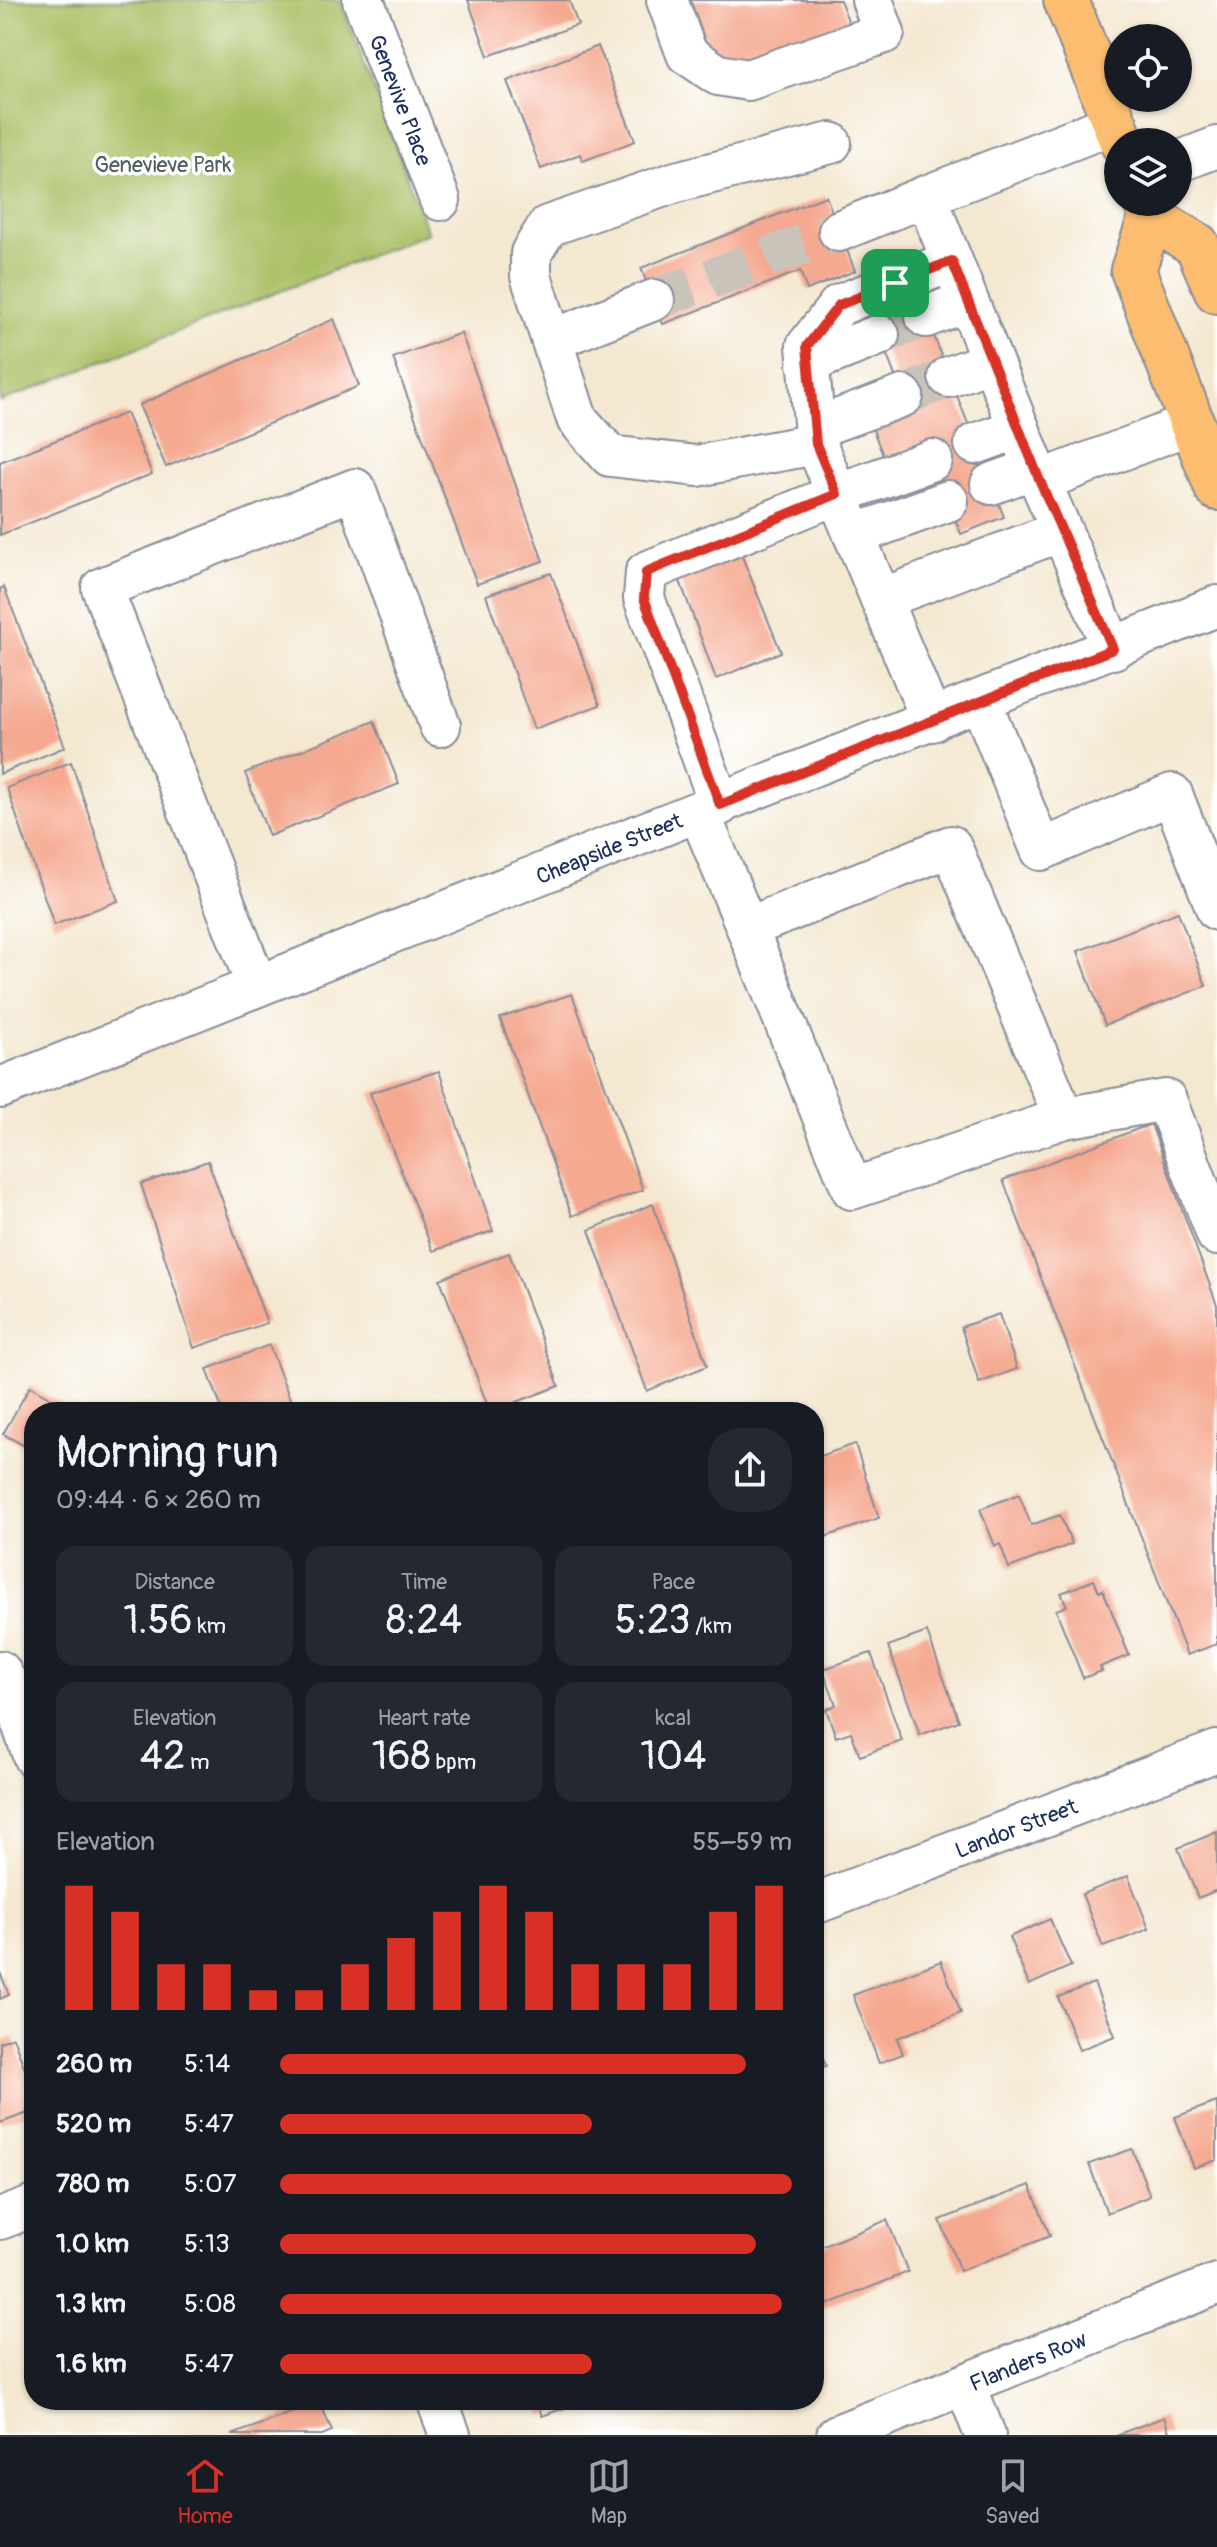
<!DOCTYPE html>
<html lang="en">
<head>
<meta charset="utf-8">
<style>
  :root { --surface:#171b24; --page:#242831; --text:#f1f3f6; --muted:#9ea1a6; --line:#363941; --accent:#d93025 }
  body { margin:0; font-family:Pangolin,sans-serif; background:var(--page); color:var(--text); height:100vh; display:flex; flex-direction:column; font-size:30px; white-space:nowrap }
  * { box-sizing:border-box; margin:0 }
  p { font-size:26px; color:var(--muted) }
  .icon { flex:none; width:44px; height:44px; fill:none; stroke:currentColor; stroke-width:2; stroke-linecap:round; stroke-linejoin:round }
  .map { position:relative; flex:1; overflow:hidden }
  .drawer { position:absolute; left:24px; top:1402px; width:800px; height:1008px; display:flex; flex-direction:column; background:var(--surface); border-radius:32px; box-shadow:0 2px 6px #0004 }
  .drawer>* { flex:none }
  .tools { position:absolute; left:1104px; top:24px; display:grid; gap:16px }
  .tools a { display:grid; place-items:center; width:88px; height:88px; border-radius:50%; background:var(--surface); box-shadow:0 2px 6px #0004; font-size:40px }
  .pin { position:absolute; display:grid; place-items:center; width:68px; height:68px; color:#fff; margin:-34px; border-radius:16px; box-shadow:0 4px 12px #0006 }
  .round { display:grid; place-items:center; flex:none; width:84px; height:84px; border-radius:32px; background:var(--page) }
  .summary { display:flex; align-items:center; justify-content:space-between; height:136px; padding:0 32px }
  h1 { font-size:44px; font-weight:600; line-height:60px }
  .metrics { display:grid; grid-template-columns:repeat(3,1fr); gap:12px; height:136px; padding:8px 32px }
  .metrics div { display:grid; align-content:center; border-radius:20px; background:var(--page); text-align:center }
  .metrics b { font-size:40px; font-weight:600 }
  .metrics small { font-size:22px; font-weight:400 }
  .metrics p { font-size:22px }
  .chart { height:224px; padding:16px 32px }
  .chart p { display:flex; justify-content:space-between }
  .chart svg { width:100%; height:144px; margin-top:8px; stroke:var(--accent); stroke-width:6 }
  ul { padding:0 32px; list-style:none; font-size:26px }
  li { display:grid; grid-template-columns:128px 96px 1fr; align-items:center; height:60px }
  li i { height:20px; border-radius:10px; background:var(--accent) }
  .tabs { display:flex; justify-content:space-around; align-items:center; height:112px; border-top:2px solid var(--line); background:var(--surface); font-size:22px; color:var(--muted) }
  .tabs a { display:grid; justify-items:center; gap:4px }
  .tabs .current { color:var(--accent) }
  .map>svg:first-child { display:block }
  .green { fill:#a9bf64; stroke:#627761; stroke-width:2 }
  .building { fill:#f5a990 }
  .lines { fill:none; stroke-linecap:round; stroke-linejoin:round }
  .minor-tunnel { stroke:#c9c3ba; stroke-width:40; stroke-dasharray:40 20; stroke-linecap:butt }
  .minor-casing { stroke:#888c98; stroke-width:44 }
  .major-casing { stroke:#888c98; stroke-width:48 }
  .minor { stroke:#fff; stroke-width:40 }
  .major { stroke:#fcbd6f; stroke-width:44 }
  .route-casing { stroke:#fff; stroke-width:16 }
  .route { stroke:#d93025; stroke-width:10 }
  .labels { text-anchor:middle; stroke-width:7; stroke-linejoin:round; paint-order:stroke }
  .street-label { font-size:22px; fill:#1b2f5e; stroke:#fff }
  .park-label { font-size:22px; fill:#4d6160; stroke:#fff }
</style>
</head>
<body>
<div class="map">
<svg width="1217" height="2435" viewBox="0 0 1217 2435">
  <rect width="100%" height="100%" fill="#fff"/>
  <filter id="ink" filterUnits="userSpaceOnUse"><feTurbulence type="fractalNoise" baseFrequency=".0125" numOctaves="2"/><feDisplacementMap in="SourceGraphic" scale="16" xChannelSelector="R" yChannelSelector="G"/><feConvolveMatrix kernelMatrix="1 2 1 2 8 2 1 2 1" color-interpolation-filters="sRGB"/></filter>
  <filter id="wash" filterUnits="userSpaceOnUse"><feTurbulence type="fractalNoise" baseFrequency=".006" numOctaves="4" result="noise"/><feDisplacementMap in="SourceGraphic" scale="32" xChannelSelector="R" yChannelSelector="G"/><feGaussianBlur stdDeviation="1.8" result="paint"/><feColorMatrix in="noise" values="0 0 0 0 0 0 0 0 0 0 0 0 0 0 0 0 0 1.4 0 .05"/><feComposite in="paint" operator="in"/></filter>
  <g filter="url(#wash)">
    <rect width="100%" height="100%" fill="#f4e8d1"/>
    <path class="green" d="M0,0H340L428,233L0,402Z"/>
    <g id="blocks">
      <g class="building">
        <path d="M468,0H569L578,25L488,56Z"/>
        <path d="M690,0H840L854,36L736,68L711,57Z"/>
        <path d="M598,46L635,141L583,161L580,154L541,169L507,81Z"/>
        <path d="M826,196L855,271L807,290L800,271L663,324L641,268Z"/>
        <path d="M913,282L1004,517L961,534L925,442L884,458L871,425L908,410L866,300Z"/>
        <path d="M334,319L359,386L166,467L139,405Z"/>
        <path d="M461,333L543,561L477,584L393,358Z"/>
        <path d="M126,413L152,474L0,535V462Z"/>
        <path d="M741,554L781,652L716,679L679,578Z"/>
        <path d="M551,573L600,705L534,729L486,595Z"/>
        <path d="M4,587L65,747L0,774V589Z"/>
        <path d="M374,721L399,784L269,836L245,773Z"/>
        <path d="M71,762L118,901L54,925L7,788Z"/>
        <path d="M1178,912L1206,986L1105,1025L1078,951Z"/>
        <path d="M572,994L643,1190L572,1216L500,1018Z"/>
        <path d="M439,1071L493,1231L433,1251L370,1093Z"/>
        <path d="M1151,1124L1217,1305V1644L1187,1655L1003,1180Z"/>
        <path d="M208,1161L267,1323L194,1348L141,1184Z"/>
        <path d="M653,1204L707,1366L647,1391L589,1230Z"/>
        <path d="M509,1253L559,1386L490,1412L440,1279Z"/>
        <path d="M999,1314L1017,1369L979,1383L961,1327Z"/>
        <path d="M269,1345L295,1412H223L207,1369Z"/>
        <path d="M30,1386L75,1412H34V1451L3,1434Z"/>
        <path d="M855,1444L879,1518L814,1541V1458Z"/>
        <path d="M1019,1494L1031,1525L1060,1515L1072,1544L1009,1568L1000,1544L995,1546L980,1509Z"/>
        <path d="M1094,1580L1099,1592L1103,1590L1129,1655L1100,1667L1102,1671L1083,1678L1056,1610L1067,1606L1061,1593Z"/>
        <path d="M927,1632L959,1721L920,1735L888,1646Z"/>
        <path d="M871,1653L902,1741L860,1756L851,1732L836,1737L826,1709L836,1705L823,1669Z"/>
        <path d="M814,1756L821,1775L814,1778Z"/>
        <path d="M1217,1832V1890L1198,1898L1178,1848Z"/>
        <path d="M1128,1876L1149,1929L1103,1947L1082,1894Z"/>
        <path d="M1050,1919L1071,1966L1029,1985L1009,1937Z"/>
        <path d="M941,1961L961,2013L897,2038L903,2054L879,2063L853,1995Z"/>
        <path d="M0,1972L9,1995L0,1999Z"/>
        <path d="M1094,1983L1115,2036L1079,2050L1058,1997Z"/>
        <path d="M814,2034L826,2066L814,2071Z"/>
        <path d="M13,2037L34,2094V2111L0,2123V2042Z"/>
        <path d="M1217,2102V2160L1194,2168L1175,2117Z"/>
        <path d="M1132,2149L1150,2196L1107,2213L1089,2164Z"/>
        <path d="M1030,2185L1050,2236L960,2271L940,2220Z"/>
        <path d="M887,2220L908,2272L822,2307L814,2287V2250Z"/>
        <path d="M536,2400H578L579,2403L542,2416Z"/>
        <path d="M320,2402L332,2431L322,2435H232Z"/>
        <path d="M1164,2417L1170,2435H1116Z"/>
      </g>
    </g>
  </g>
  <g filter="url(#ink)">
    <use href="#blocks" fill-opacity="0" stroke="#888c98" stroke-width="2"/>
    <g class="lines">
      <g class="minor-tunnel">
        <path d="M654,300L839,231"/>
        <path d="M879,335L926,317"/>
        <path d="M903,396L949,377"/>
      </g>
      <g class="minor-casing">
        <g id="minor">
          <path d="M363,0L440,200"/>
          <path d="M667,0L687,54L718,75L748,80L884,33L872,0"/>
          <path d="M831,143L676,182L548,226L531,253V276L577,419L610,456L697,466L816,444L932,721"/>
          <path d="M1178,162L1217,147"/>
          <path d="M839,231L926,196"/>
          <path d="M926,317L967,301"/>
          <path d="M552,340L654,300"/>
          <path d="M808,363L879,335"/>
          <path d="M949,377L991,361"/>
          <path d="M815,428L903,396"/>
          <path d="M816,444L807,346L839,305L952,261"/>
          <path d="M975,444L1019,428"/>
          <path d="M1040,481L1193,423"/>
          <path d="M991,484L1035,468"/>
          <path d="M854,535L948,501"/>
          <path d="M881,599L1061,531"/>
          <path d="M1113,649L1040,481L926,196L1115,123"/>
          <path d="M981,702L1041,850L1172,794L1217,910"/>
          <path d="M720,805L644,598L646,572L837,494L932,460"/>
          <path d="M699,812L747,928L951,846L1064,1118L1166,1100L1217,1235"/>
          <path d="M747,928L852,1189L1064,1118"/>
          <path d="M257,986L102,588L355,489L440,726"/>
          <path d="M0,1088L1217,606"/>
          <path d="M0,1671L9,1686L34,1758"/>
          <path d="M814,1904L1217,1751"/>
          <path d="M0,2219L34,2206"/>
          <path d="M966,2386L985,2435"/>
          <path d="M437,2400L450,2435"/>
          <path d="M837,2435L1217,2284"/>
        </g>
      </g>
      <g class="major-casing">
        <g id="major">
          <path d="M1066,0L1122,142"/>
          <path d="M1146,202L1151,217L1197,245L1217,291"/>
          <path d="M1151,217L1133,270L1217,488"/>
        </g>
      </g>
      <use href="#minor" class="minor"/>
      <use href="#major" class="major"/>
    </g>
  </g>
  <g class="lines" filter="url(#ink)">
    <g class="route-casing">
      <path id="route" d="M952,261L1040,481L1113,649L720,805L644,598L646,572L837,494L816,444L807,346L839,305Z"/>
    </g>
    <use href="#route" class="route"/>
  </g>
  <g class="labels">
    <g class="street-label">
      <text transform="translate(401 100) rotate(69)" y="8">Genevive Place</text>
      <text transform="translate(609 848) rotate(-22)" y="8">Cheapside Street</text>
      <text transform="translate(1016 1828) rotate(-21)" y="8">Landor Street</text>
      <text transform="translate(1028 2361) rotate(-22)" y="8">Flanders Row</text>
    </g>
    <g class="park-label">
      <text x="163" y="172">Genevieve Park</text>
    </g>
  </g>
</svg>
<div class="tools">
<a><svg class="icon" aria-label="locate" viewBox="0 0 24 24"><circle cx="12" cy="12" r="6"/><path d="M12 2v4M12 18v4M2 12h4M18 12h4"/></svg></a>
<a><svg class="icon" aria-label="layers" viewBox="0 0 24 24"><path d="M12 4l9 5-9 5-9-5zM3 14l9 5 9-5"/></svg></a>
</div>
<div class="pin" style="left:895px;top:283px;background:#1e9e55"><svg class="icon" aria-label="arrive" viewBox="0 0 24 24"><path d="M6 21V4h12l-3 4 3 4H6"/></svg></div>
<section class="drawer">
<div class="summary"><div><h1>Morning run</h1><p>09:44 · 6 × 260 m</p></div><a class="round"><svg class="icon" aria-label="share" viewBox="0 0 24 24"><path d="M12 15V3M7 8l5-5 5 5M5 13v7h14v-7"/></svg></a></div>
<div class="metrics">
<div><p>Distance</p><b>1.56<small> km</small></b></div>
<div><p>Time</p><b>8:24</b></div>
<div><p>Pace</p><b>5:23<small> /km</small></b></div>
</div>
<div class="metrics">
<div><p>Elevation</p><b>42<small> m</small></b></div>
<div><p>Heart rate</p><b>168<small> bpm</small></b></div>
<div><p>kcal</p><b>104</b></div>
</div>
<div class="chart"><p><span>Elevation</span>55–59 m</p>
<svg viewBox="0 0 160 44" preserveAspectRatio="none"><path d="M5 44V6M15 44V14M25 44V30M35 44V30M45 44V38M55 44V38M65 44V30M75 44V22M85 44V14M95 44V6M105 44V14M115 44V30M125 44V30M135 44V30M145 44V14M155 44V6"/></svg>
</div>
<ul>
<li><b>260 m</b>5:14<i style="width:91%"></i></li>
<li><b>520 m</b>5:47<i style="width:61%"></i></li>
<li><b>780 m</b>5:07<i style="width:100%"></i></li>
<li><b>1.0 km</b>5:13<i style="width:93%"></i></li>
<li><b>1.3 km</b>5:08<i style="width:98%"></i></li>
<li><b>1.6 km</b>5:47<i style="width:61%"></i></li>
</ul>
</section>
</div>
<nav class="tabs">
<a class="current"><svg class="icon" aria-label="home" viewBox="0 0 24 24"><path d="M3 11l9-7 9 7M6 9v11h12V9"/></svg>Home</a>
<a><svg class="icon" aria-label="map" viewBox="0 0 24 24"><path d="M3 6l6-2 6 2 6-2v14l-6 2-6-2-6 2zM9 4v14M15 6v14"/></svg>Map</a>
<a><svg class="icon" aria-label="saved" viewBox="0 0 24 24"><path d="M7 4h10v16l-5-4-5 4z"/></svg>Saved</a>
</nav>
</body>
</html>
